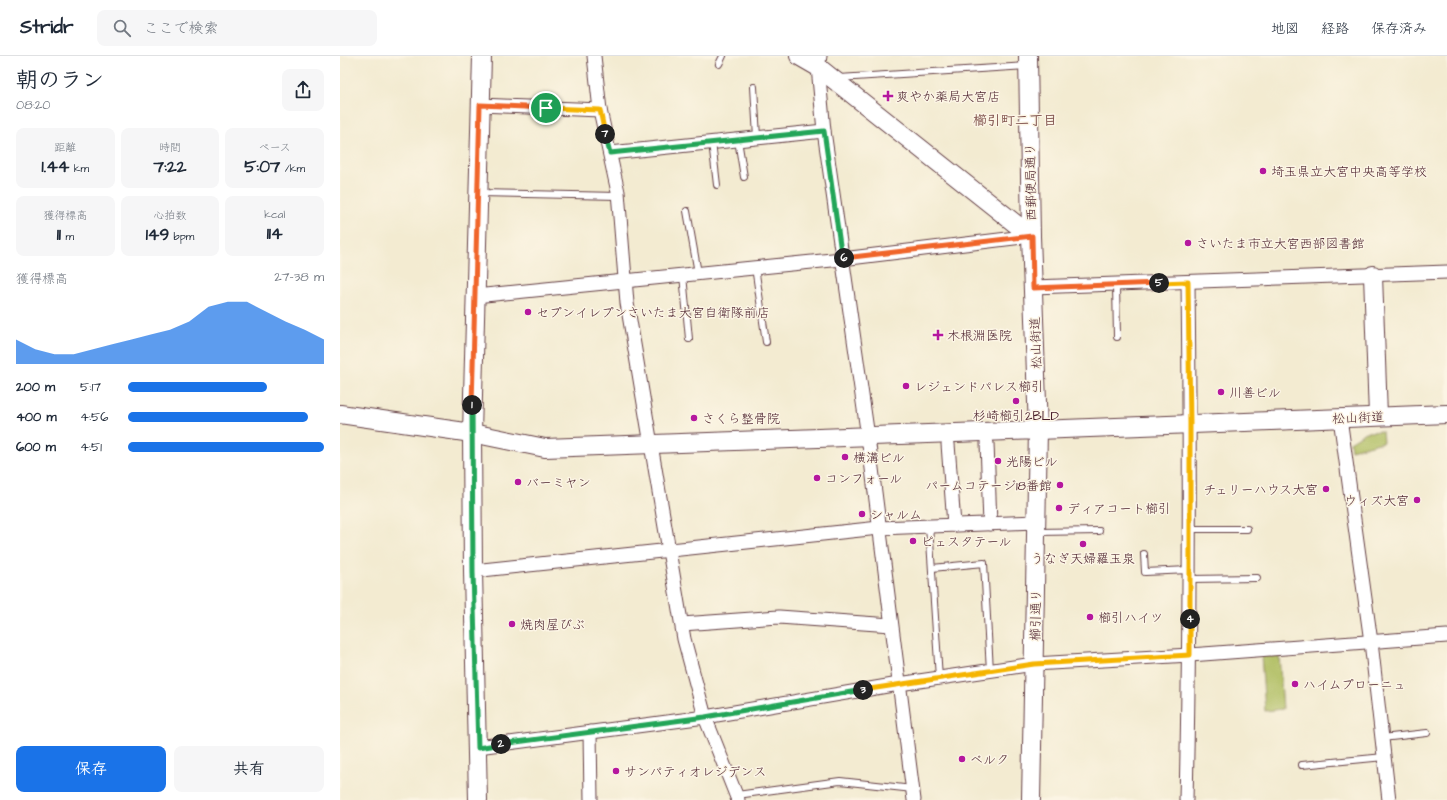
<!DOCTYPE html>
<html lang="ja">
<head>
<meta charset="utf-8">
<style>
  :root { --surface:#fff; --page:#f6f6f7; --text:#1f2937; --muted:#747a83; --line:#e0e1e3; --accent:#1a73e8 }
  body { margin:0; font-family:"Architects Daughter","Klee One",sans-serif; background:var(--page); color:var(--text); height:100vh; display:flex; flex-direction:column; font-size:15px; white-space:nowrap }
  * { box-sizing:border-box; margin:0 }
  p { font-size:13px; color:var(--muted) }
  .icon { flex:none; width:22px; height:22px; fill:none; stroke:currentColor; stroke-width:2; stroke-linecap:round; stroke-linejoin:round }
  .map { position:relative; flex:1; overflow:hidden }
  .panel { display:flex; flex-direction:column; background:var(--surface); width:340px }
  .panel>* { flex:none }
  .pin { position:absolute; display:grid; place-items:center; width:34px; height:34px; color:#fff; margin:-17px; border:2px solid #fff; border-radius:50%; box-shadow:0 1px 4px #0007 }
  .km { position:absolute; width:20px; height:20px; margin:-10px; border-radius:50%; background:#222; color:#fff; font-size:11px; line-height:20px; text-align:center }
  .round { display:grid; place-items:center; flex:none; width:42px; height:42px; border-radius:8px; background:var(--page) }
  .headline { display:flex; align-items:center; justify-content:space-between; height:68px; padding:0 16px }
  h1 { font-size:22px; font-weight:700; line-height:30px }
  .stats { display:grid; grid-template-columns:repeat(3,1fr); gap:6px; height:68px; padding:4px 16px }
  .stats div { display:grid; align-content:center; border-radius:8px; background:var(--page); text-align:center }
  .stats b { font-size:17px; font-weight:700 }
  .stats small { font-size:11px; font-weight:400 }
  .stats p { font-size:11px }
  .chart { height:112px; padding:8px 16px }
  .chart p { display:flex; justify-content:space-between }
  .chart svg { width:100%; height:72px; margin-top:4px; fill:var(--accent); opacity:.7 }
  .action { display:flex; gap:8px; margin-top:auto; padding:8px 16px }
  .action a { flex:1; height:46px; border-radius:8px; background:var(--accent); color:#fff; font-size:16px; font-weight:700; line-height:46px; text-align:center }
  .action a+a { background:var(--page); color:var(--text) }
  ul { padding:0 16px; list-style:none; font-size:13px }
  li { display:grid; grid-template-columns:64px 48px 1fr; align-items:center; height:30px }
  li i { height:10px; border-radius:5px; background:var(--accent) }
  header { display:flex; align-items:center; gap:24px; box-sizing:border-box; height:56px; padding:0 20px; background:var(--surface); border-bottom:1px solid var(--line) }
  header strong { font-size:19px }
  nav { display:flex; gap:22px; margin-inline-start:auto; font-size:14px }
  .search { width:280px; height:36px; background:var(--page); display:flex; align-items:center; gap:10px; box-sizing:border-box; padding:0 14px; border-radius:8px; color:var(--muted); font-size:15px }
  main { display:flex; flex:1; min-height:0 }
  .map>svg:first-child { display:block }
  .green { fill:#afbd60; stroke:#7c6e46 }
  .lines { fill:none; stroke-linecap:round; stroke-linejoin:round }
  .lane-casing { stroke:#633e44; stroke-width:8 }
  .street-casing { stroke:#633e44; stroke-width:15 }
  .secondary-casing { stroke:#633e44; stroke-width:20 }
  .lane { stroke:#fff; stroke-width:6 }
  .street { stroke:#fff; stroke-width:13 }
  .secondary { stroke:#fff; stroke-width:18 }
  .split-1-casing { stroke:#fff; stroke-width:8 }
  .split-2-casing { stroke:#fff; stroke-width:8 }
  .split-3-casing { stroke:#fff; stroke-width:8 }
  .split-4-casing { stroke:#fff; stroke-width:8 }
  .split-5-casing { stroke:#fff; stroke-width:8 }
  .split-6-casing { stroke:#fff; stroke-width:8 }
  .split-7-casing { stroke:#fff; stroke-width:8 }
  .split-8-casing { stroke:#fff; stroke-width:8 }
  .split-1 { stroke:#f0652b; stroke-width:5 }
  .split-2 { stroke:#22a559; stroke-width:5 }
  .split-3 { stroke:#22a559; stroke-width:5 }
  .split-4 { stroke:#f5b400; stroke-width:5 }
  .split-5 { stroke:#f5b400; stroke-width:5 }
  .split-6 { stroke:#f0652b; stroke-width:5 }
  .split-7 { stroke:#22a559; stroke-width:5 }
  .split-8 { stroke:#f5b400; stroke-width:5 }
  .poi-dot { fill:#b5179e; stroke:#fcf5e5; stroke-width:1.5 }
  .labels { text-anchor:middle; stroke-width:3; stroke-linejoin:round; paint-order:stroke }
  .poi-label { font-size:13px; fill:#4a1f2b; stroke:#fcf5e5; text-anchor:start }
  .street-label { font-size:13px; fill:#4a1f2b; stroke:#fcf5e5 }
  .neighbourhood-label { font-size:14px; font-weight:bold; fill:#80534e; stroke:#fcf5e5 }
</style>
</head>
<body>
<header>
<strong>Stridr</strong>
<div class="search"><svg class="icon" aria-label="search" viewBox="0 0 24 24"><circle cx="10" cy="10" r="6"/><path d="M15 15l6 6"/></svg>ここで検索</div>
<nav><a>地図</a><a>経路</a><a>保存済み</a></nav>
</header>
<main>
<section class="panel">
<div class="headline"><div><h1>朝のラン</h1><p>08:20</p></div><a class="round"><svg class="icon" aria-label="share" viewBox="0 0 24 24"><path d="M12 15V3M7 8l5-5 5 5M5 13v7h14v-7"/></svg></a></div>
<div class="stats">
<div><p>距離</p><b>1.44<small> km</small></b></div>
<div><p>時間</p><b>7:22</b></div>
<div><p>ペース</p><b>5:07<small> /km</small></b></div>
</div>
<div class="stats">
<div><p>獲得標高</p><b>11<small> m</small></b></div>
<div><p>心拍数</p><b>149<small> bpm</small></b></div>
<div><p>kcal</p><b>114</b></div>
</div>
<div class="chart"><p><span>獲得標高</span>27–38 m</p>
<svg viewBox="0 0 160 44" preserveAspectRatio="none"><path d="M0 44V29L10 35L20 38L30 38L40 35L50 32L60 29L70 26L80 23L90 18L100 9L110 6L120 6L130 12L140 18L150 23L160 29V44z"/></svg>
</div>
<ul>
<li><b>200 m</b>5:17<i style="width:71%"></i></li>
<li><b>400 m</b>4:56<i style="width:92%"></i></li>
<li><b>600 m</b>4:51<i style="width:100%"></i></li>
</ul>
<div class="action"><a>保存</a><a>共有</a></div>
</section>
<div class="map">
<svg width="1107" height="744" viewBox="0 0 1107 744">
  <rect width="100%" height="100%" fill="#fcf5e5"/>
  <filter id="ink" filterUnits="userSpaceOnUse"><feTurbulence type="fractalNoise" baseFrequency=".025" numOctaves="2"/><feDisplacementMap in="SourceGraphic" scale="8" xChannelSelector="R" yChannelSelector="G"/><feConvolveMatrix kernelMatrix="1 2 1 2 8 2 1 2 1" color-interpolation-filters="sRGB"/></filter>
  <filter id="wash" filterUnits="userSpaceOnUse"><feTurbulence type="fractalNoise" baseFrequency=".012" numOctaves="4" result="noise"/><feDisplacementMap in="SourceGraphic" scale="16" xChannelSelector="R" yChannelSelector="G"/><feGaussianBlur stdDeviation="0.9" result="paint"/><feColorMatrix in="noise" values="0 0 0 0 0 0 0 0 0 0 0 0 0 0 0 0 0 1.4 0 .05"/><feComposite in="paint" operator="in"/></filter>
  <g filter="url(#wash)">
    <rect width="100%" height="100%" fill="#f3ebd1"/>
    <g class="green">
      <path d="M1042,375L1043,386L1011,394L1010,386L1026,376Z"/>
      <path d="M939,598L943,653L925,655L921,599Z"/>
    </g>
  </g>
  <g filter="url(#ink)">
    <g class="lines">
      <g class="lane-casing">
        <g id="lane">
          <path d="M379,8L383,0"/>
          <path d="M499,22L687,10"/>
          <path d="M414,31L417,81"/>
          <path d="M398,84L404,121"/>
          <path d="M372,86L377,129"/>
          <path d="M140,137L278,140"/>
          <path d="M347,155L358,217"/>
          <path d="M415,211L426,286"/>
          <path d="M343,219L349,283"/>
          <path d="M776,228L777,281"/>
          <path d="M589,470L599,622"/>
          <path d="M850,473H907"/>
          <path d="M698,476L759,475"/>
          <path d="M804,498L805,516L849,514"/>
          <path d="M592,512L644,507L650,615"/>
          <path d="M850,523L917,522"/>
          <path d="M1042,682L1087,677"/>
          <path d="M962,709L1044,701"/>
          <path d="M397,739L500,725L573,733"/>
        </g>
      </g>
      <g class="street-casing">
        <g id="street">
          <path d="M254,0L260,54L278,136L287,247L344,583L365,661L398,744"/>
          <path d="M480,0L478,11L484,75L528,381L574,744"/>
          <path d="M140,49L260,54"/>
          <path d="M270,97L484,75"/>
          <path d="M693,231L1107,216"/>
          <path d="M135,240L502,203L691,180"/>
          <path d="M1000,362L1031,586L1049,744"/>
          <path d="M647,387L650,468"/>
          <path d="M608,388L614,469"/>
          <path d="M133,515L539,472L696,466"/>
          <path d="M342,568L439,561L551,569"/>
          <path d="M250,676L251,744"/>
          <path d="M138,691L365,661L559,628L694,608L850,599L1107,580"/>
          <path d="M846,744C850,571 850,399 848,226"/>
        </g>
      </g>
      <g class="secondary-casing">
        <g id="secondary">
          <path d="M459,0L478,11L493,23L691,180L698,374L1107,358"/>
          <path d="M688,0L691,180"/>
          <path d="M1033,219L1038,360"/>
          <path d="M0,358L132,377L205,392L698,374L691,744"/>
          <path d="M138,744L133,515L132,377L142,0"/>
        </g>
      </g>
      <use href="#lane" class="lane"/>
      <use href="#street" class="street"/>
      <use href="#secondary" class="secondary"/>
    </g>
  </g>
  <g class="lines" filter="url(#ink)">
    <g class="split-1-casing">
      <path id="split-1" d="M132,349L140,49L206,52"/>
    </g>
    <g class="split-2-casing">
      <path id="split-2" d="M132,349L133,516L138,692L161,688"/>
    </g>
    <g class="split-3-casing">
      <path id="split-3" d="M161,688L365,661L523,634"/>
    </g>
    <g class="split-4-casing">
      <path id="split-4" d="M523,634L694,608L850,599V563"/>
    </g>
    <g class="split-5-casing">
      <path id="split-5" d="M819,227L848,226L850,368V563"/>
    </g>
    <g class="split-6-casing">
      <path id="split-6" d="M504,202L692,180L693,232L819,227"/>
    </g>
    <g class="split-7-casing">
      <path id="split-7" d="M265,78L270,97L484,75L502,203L504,202"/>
    </g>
    <g class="split-8-casing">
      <path id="split-8" d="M206,52L260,54L265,78"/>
    </g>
    <use href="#split-1" class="split-1"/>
    <use href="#split-2" class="split-2"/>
    <use href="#split-3" class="split-3"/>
    <use href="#split-4" class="split-4"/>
    <use href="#split-5" class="split-5"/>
    <use href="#split-6" class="split-6"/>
    <use href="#split-7" class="split-7"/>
    <use href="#split-8" class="split-8"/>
  </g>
  <g class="poi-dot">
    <path d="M546 34h4v4h4v4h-4v4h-4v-4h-4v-4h4z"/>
    <circle cx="923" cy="115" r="4"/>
    <circle cx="848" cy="187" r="4"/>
    <circle cx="188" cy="256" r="4"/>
    <path d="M596 273h4v4h4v4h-4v4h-4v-4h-4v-4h4z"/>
    <circle cx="566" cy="330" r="4"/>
    <circle cx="881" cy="336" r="4"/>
    <circle cx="676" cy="345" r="4"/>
    <circle cx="354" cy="362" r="4"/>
    <circle cx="505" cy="401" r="4"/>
    <circle cx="658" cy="405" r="4"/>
    <circle cx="477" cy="422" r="4"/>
    <circle cx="178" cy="426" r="4"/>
    <circle cx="720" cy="429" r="4"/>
    <circle cx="986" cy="433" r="4"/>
    <circle cx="1077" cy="444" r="4"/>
    <circle cx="719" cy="452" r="4"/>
    <circle cx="522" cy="458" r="4"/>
    <circle cx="573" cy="485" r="4"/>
    <circle cx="743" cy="488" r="4"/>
    <circle cx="750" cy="561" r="4"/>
    <circle cx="172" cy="568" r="4"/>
    <circle cx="955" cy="628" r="4"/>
    <circle cx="622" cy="703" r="4"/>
    <circle cx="276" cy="715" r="4"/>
  </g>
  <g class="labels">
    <g class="poi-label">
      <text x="556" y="45">爽やか薬局大宮店</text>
      <text x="931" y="120">埼玉県立大宮中央高等学校</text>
      <text x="856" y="192">さいたま市立大宮西部図書館</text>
      <text x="196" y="261">セブンイレブンさいたま大宮自衛隊前店</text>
      <text x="607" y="284">木根淵医院</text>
      <text x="574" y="335">レジェンドパレス櫛引</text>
      <text x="889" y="341">川善ビル</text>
      <text x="676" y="364" text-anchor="middle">杉崎櫛引2BLD</text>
      <text x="362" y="367">さくら整骨院</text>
      <text x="513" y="406">横溝ビル</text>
      <text x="666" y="410">光陽ビル</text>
      <text x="485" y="427">コンフォール</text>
      <text x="186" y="431">バーミヤン</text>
      <text x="712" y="434" text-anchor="end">パームコテージ18番館</text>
      <text x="978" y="438" text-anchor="end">チェリーハウス大宮</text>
      <text x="1069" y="449" text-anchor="end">ウィズ大宮</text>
      <text x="727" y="457">ディアコート櫛引</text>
      <text x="530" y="463">シャルム</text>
      <text x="581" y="490">ピェスタテール</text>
      <text x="743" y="507" text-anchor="middle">うなぎ天婦羅玉泉</text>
      <text x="758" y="566">櫛引ハイツ</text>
      <text x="180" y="573">焼肉屋びぶ</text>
      <text x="963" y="633">ハイムブローニュ</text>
      <text x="630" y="708">ベルク</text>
      <text x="284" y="720">サンパティオレジデンス</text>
    </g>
    <g class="street-label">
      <text transform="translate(690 126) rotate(-91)" y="5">西郵便局通り</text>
      <text transform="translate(695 287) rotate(-92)" y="5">松山街道</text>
      <text transform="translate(1018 361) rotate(-2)" y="5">松山街道</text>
      <text transform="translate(695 559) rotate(-89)" y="5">櫛引通り</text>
    </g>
    <g class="neighbourhood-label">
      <text x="675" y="69">櫛引町二丁目</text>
    </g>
  </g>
</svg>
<div class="pin" style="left:206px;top:52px;background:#1e9e55"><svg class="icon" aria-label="arrive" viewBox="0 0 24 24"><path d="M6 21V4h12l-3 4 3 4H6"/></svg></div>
<b class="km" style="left:132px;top:349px">1</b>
<b class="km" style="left:161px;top:688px">2</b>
<b class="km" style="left:523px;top:634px">3</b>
<b class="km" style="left:850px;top:563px">4</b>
<b class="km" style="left:819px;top:227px">5</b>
<b class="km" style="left:504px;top:202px">6</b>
<b class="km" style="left:265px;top:78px">7</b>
</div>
</main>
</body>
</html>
